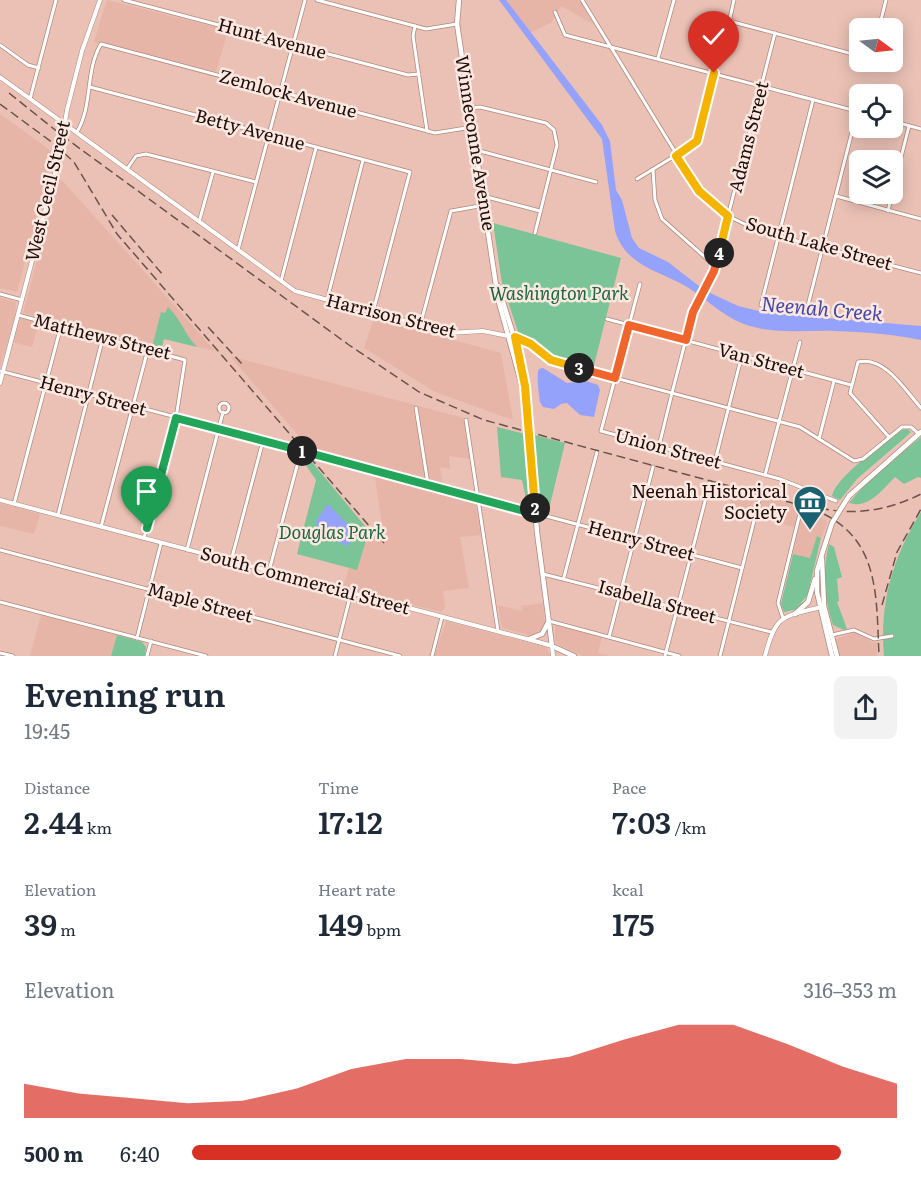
<!DOCTYPE html>
<html lang="en">
<head>
<meta charset="utf-8">
<style>
  :root { --surface:#fff; --page:#f2f2f3; --text:#1f2937; --muted:#747a83; --accent:#d93025 }
  body { margin:0; font-family:Literata,serif; background:var(--page); color:var(--text); height:100vh; display:flex; flex-direction:column; font-size:22px; white-space:nowrap }
  * { box-sizing:border-box; margin:0 }
  p { font-size:20px; color:var(--muted) }
  .icon { flex:none; width:33px; height:33px; fill:none; stroke:currentColor; stroke-width:2; stroke-linecap:round; stroke-linejoin:round }
  .map { position:relative; height:656px; overflow:hidden }
  .sheet { display:flex; flex-direction:column; background:var(--surface); flex:1 }
  .sheet>* { flex:none }
  .needle { width:39px; rotate:105deg }
  .tools { position:absolute; left:849px; top:18px; display:grid; gap:12px }
  .tools a { display:grid; place-items:center; width:54px; height:54px; border-radius:9px; background:var(--surface); box-shadow:0 3px 15px #0003; font-size:30px }
  .pin { position:absolute; display:grid; place-items:center; width:51px; height:51px; color:#fff; margin:-62px -26px; border-radius:50% 50% 50% 0; rotate:-45deg; box-shadow:0 0 6px #0007 }
  .pin .icon { rotate:45deg }
  .km { position:absolute; width:30px; height:30px; margin:-15px; border-radius:50%; background:#222; color:#fff; font-size:16px; line-height:30px; text-align:center }
  .round { display:grid; place-items:center; flex:none; width:63px; height:63px; border-radius:9px; background:var(--page) }
  .summary { display:flex; align-items:center; justify-content:space-between; height:102px; padding:0 24px }
  h1 { font-size:33px; font-weight:600; line-height:45px }
  .stats { display:grid; grid-template-columns:repeat(3,1fr); gap:9px; height:102px; padding:6px 24px }
  .stats div { display:grid; align-content:center }
  .stats b { font-size:30px; font-weight:600 }
  .stats small { font-size:16px; font-weight:400 }
  .stats p { font-size:16px }
  .chart { height:168px; padding:12px 24px }
  .chart p { display:flex; justify-content:space-between }
  .chart svg { width:100%; height:108px; margin-top:6px; fill:var(--accent); opacity:.7 }
  ul { padding:0 24px; list-style:none; font-size:20px }
  li { display:grid; grid-template-columns:96px 72px 1fr; align-items:center; height:45px }
  li i { height:15px; border-radius:8px; background:var(--accent) }
  .map>svg:first-child { display:block }
  .built { fill:#e6b5a7 }
  .green { fill:#7bc497 }
  .water { fill:#95a2fb }
  .lines { fill:none; stroke-linecap:round; stroke-linejoin:round }
  .minor-casing { stroke:#b0887d; stroke-width:4.5 }
  .tertiary-casing { stroke:#b0887d; stroke-width:4.5 }
  .secondary-casing { stroke:#b0887d; stroke-width:5 }
  .primary-casing { stroke:#b0887d; stroke-width:6 }
  .minor { stroke:#fff; stroke-width:3 }
  .tertiary { stroke:#fff; stroke-width:3 }
  .secondary { stroke:#fff; stroke-width:4 }
  .primary { stroke:#fff; stroke-width:4.5 }
  .rail { stroke:#6b534b; stroke-width:1.5; stroke-dasharray:9 4.5; stroke-linecap:butt }
  .secondary-bridge-casing { stroke:#b0887d; stroke-width:5; stroke-linecap:butt }
  .primary-bridge-casing { stroke:#b0887d; stroke-width:6; stroke-linecap:butt }
  .secondary-bridge { stroke:#fff; stroke-width:4 }
  .primary-bridge { stroke:#fff; stroke-width:4.5 }
  .split-1-casing { stroke:#fff; stroke-width:12 }
  .split-2-casing { stroke:#fff; stroke-width:12 }
  .split-3-casing { stroke:#fff; stroke-width:12 }
  .split-4-casing { stroke:#fff; stroke-width:12 }
  .split-5-casing { stroke:#fff; stroke-width:12 }
  .split-1 { stroke:#22a559; stroke-width:8 }
  .split-2 { stroke:#22a559; stroke-width:8 }
  .split-3 { stroke:#f5b400; stroke-width:8 }
  .split-4 { stroke:#f0652b; stroke-width:8 }
  .split-5 { stroke:#f5b400; stroke-width:8 }
  .labels { text-anchor:middle; stroke-width:5; stroke-linejoin:round; paint-order:stroke }
  .street-label { font-size:18px; fill:#1d0f0b; stroke:#fde8e1 }
  .park-label { font-size:18px; font-style:italic; fill:#1c6640; stroke:#fde8e1 }
  .poi-label { font-size:18px; fill:#1d0f0b; stroke:#fde8e1; text-anchor:end }
  .water-label { font-size:20px; font-style:italic; fill:#4347ac; stroke:#fde8e1 }
</style>
</head>
<body>
<div class="map">
<svg width="921" height="656" viewBox="0 0 921 656">
  <rect width="100%" height="100%" fill="#ebc1b5"/>
  <g class="built">
    <path d="M107,0L228,30L216,72L94,42Z"/>
    <path d="M506,0H579L593,24L561,6L552,22L530,33Z"/>
    <path d="M0,114L54,153L17,292L0,288Z"/>
    <path d="M59,177L132,258L215,351L164,339L161,350L23,313Z"/>
    <path d="M0,298L16,302L15,317L39,323L32,347L8,341L0,368Z"/>
    <path d="M374,318L501,353L513,420L435,392L364,348Z"/>
    <path d="M230,356L464,418L470,459L449,456L450,469L440,467L444,492L475,501L481,535L460,537L469,588L443,591L445,608L441,612L343,588L349,567L357,569L369,531L376,524L383,531L375,478L377,469L310,449Z"/>
    <path d="M710,482L799,506L794,527L776,522L779,512L758,507L755,517L729,510L731,498L707,492Z"/>
    <path d="M0,503L40,514L34,534L0,526Z"/>
    <path d="M802,512L826,520L827,523L821,538L817,537L810,558L793,554Z"/>
    <path d="M543,603L545,623L541,633L533,636L502,628L498,605L522,611L521,606Z"/>
    <path d="M41,615L117,635L111,656H30Z"/>
    <path d="M446,621L546,647L551,656H434Z"/>
    <path d="M555,625L602,637L598,653L610,656H583L559,645L555,641Z"/>
    <path d="M856,632L864,635L872,643L877,642V656H838L835,639Z"/>
  </g>
  <g class="green">
    <path d="M493,223L621,258L593,369L556,359L535,342L519,335L502,283Z"/>
    <path d="M168,307C181,319 185,335 197,347L164,339L161,350L152,347L161,312L165,313Z"/>
    <path d="M497,427L525,434L529,500L526,499L522,480L501,477Z"/>
    <path d="M907,429L911,432L908,435L857,479L840,500L832,496C836,476 884,444 902,430Z"/>
    <path d="M534,435L565,443L549,509H545L543,518L539,517Z"/>
    <path d="M921,437V478L918,477L904,484L895,477C882,490 869,509 849,503L869,480Z"/>
    <path d="M307,456L369,531L357,570L297,554L316,480L303,461Z"/>
    <path d="M921,512V656H884C879,603 893,557 921,512Z"/>
    <path d="M817,536L821,538L808,593L814,575C812,593 805,602 789,610L808,599L799,609L784,612L781,604L793,554L810,558Z"/>
    <path d="M829,544L834,547L842,577L837,579L839,601L837,602L847,629L844,630L833,625C824,598 822,572 829,544Z"/>
    <path d="M117,635L142,642L146,647L145,656H111Z"/>
  </g>
  <g class="water">
    <path d="M499,0H506L602,125L610,141L616,190L622,200L632,238L639,248L668,262L704,290L738,306L767,313L921,326V340C893,334 863,332 835,331C804,330 774,335 744,324C720,315 703,295 680,283C652,269 625,263 615,231L602,139Z"/>
    <path d="M543,368L567,383L586,381L598,385L600,390L594,417L580,415L567,403L561,404L554,409L543,407L540,402C539,395 536,374 539,369Z"/>
    <path d="M328,504L354,531L355,536L347,546L320,534L316,521Z"/>
  </g>
  <g class="lines">
    <g class="minor-casing">
      <g id="minor">
        <path d="M124,0L408,75L419,74"/>
        <path d="M317,0L426,29L457,24"/>
        <path d="M734,0L730,18L733,22L860,56"/>
        <path d="M555,12L565,35L860,112"/>
        <path d="M415,26L413,36L427,131"/>
        <path d="M879,28L886,0"/>
        <path d="M0,45L28,65L39,68"/>
        <path d="M658,58L674,0"/>
        <path d="M90,87L410,172L373,312"/>
        <path d="M30,99L56,0"/>
        <path d="M470,108L480,107L546,123L554,130L557,145L535,233"/>
        <path d="M892,121L921,129"/>
        <path d="M77,132C93,106 85,70 101,44L435,133L472,127"/>
        <path d="M476,150L596,182"/>
        <path d="M127,169L136,156L146,154L256,182"/>
        <path d="M653,170L655,200L662,219L716,267"/>
        <path d="M637,179L696,143L715,73"/>
        <path d="M892,193L909,126"/>
        <path d="M483,196L540,211"/>
        <path d="M836,196L921,219"/>
        <path d="M888,211L892,194"/>
        <path d="M728,216L775,33"/>
        <path d="M199,222L213,172"/>
        <path d="M238,250L305,0"/>
        <path d="M281,281L316,148"/>
        <path d="M640,284L601,431L780,479L836,501"/>
        <path d="M327,300L363,160"/>
        <path d="M761,305L813,100"/>
        <path d="M806,313L857,112"/>
        <path d="M18,315L185,360L176,418L144,538"/>
        <path d="M607,319L851,385"/>
        <path d="M420,326L451,211L485,205"/>
        <path d="M0,371L535,511"/>
        <circle cx="224" cy="408" r="5"/>
        <path d="M416,408L428,484"/>
        <path d="M466,420L498,631"/>
        <path d="M889,437L850,393L858,362C885,356 905,390 921,408"/>
        <path d="M819,439L834,381"/>
        <path d="M659,446L672,393"/>
        <path d="M715,461L742,355"/>
        <path d="M765,475L800,342"/>
        <path d="M14,504L61,326"/>
        <path d="M547,511L546,516L742,568"/>
        <path d="M58,515L103,337"/>
        <path d="M101,527L148,349"/>
        <path d="M0,550L400,656"/>
        <path d="M187,550L223,412"/>
        <path d="M231,561L263,441"/>
        <path d="M269,571L301,451"/>
        <path d="M543,574L771,632"/>
        <path d="M564,577L597,452"/>
        <path d="M0,602L206,656"/>
        <path d="M783,618L778,603L801,509"/>
        <path d="M832,635L854,630L874,639L892,636"/>
        <path d="M609,637L653,467"/>
        <path d="M137,638L161,543"/>
        <path d="M0,653L13,656"/>
        <path d="M147,656L151,641"/>
        <path d="M432,656L442,617"/>
        <path d="M665,656L710,482"/>
        <path d="M720,656L760,497"/>
      </g>
    </g>
    <g class="tertiary-casing">
      <g id="tertiary">
        <path d="M582,0L699,191L728,216L759,231L921,273"/>
        <path d="M0,294L22,300"/>
        <path d="M515,337L531,344L555,362L800,427L854,461L863,459L902,427H911L919,434"/>
        <path d="M672,393L693,312L716,267L728,216"/>
        <path d="M549,621L679,656"/>
        <path d="M335,656L351,593"/>
      </g>
    </g>
    <g class="secondary-casing">
      <g id="secondary">
        <path d="M0,77L295,291L449,333L483,331L508,336"/>
        <path d="M67,110L82,51L100,0"/>
        <path d="M0,383L59,158"/>
        <path d="M0,500L542,643L552,646L553,656"/>
        <path d="M765,656C776,614 782,617 821,607"/>
      </g>
    </g>
    <g class="primary-casing">
      <g id="primary">
        <path d="M459,0L457,24L498,299L524,393"/>
        <path d="M498,286L519,353L524,393"/>
        <path d="M530,442L537,532L552,646L574,656"/>
        <path d="M849,496L921,432"/>
        <path d="M823,551L817,571V592L832,656"/>
        <path d="M822,559L824,606L837,656"/>
        <path d="M795,614L808,602L815,579"/>
        <path d="M529,639L542,634L549,621"/>
      </g>
    </g>
    <use href="#minor" class="minor"/>
    <use href="#tertiary" class="tertiary"/>
    <use href="#secondary" class="secondary"/>
    <use href="#primary" class="primary"/>
    <g class="rail">
      <path d="M9,93L64,137L349,345L419,392L484,420L800,505C880,528 876,588 879,656"/>
      <path d="M0,104L53,143L74,162L117,234L384,543"/>
      <path d="M112,215L163,275"/>
      <path d="M208,327L242,364"/>
      <path d="M820,508C855,516 889,510 921,494"/>
      <path d="M882,605L897,552L921,509"/>
    </g>
    <g class="secondary-bridge-casing">
      <path id="secondary-bridge" d="M59,158L67,110"/>
    </g>
    <g class="primary-bridge-casing">
      <g id="primary-bridge">
        <path d="M524,393L530,442"/>
        <path d="M823,551L832,523L849,496"/>
      </g>
    </g>
    <use href="#secondary-bridge" class="secondary-bridge"/>
    <use href="#primary-bridge" class="primary-bridge"/>
  </g>
  <g class="lines">
    <g class="split-1-casing">
      <path id="split-1" d="M147,528L176,418L302,451"/>
    </g>
    <g class="split-2-casing">
      <path id="split-2" d="M302,451L524,511H535V508"/>
    </g>
    <g class="split-3-casing">
      <path id="split-3" d="M535,508L525,386L515,337L531,344L551,360L579,368"/>
    </g>
    <g class="split-4-casing">
      <path id="split-4" d="M579,368L615,378L629,325L686,340L693,312L714,271L719,253"/>
    </g>
    <g class="split-5-casing">
      <path id="split-5" d="M714,73L697,141L676,156L699,191L728,216L719,253"/>
    </g>
    <use href="#split-1" class="split-1"/>
    <use href="#split-2" class="split-2"/>
    <use href="#split-3" class="split-3"/>
    <use href="#split-4" class="split-4"/>
    <use href="#split-5" class="split-5"/>
  </g>
  <defs>
    <g id="museum-pin" transform="scale(1.725)"><path d="M0 17L-7.5 6A9.5 9.5 0 1 1 7.5 6Z" fill="#1a6171" stroke="#fde8e1"/><path d="M0-6L6-3V-2H-6V-3ZM-5-1h2V3h-2ZM-1-1h2V3h-2ZM3-1h2V3H3ZM-6 4H6V6H-6Z" fill="#fff"/></g>
  </defs>
  <g fill-rule="evenodd">
    <use href="#museum-pin" x="810" y="502"/>
  </g>
  <g class="labels">
    <g class="street-label">
      <text transform="translate(272 39) rotate(15)" y="6">Hunt Avenue</text>
      <text transform="translate(288 94) rotate(15)" y="6">Zemlock Avenue</text>
      <text transform="translate(250 130) rotate(15)" y="6">Betty Avenue</text>
      <text transform="translate(749 137) rotate(-76)" y="6">Adams Street</text>
      <text transform="translate(475 143) rotate(81)" y="6">Winneconne Avenue</text>
      <text transform="translate(48 191) rotate(-77)" y="6">West Cecil Street</text>
      <text transform="translate(819 244) rotate(16)" y="6">South Lake Street</text>
      <text transform="translate(391 316) rotate(14)" y="6">Harrison Street</text>
      <text transform="translate(102 337) rotate(14)" y="6">Matthews Street</text>
      <text transform="translate(761 361) rotate(15)" y="6">Van Street</text>
      <text transform="translate(93 396) rotate(15)" y="6">Henry Street</text>
      <text transform="translate(668 449) rotate(15)" y="6">Union Street</text>
      <text transform="translate(641 541) rotate(15)" y="6">Henry Street</text>
      <text transform="translate(305 581) rotate(15)" y="6">South Commercial Street</text>
      <text transform="translate(657 602) rotate(15)" y="6">Isabella Street</text>
      <text transform="translate(200 603) rotate(15)" y="6">Maple Street</text>
    </g>
    <g class="park-label">
      <text x="559" y="300">Washington Park</text>
      <text x="332" y="539">Douglas Park</text>
    </g>
    <g class="poi-label">
      <text x="787" y="498">Neenah Historical<tspan x="787" dy="21">Society</tspan></text>
    </g>
    <g class="water-label">
      <text transform="translate(822 309) rotate(5)" y="7">Neenah Creek</text>
    </g>
  </g>
</svg>
<div class="tools">
<a><svg class="needle" viewBox="-14 -14 28 28"><path d="M0-13l5 13h-10z" fill="#e53935"/><path d="M0 13l5-13h-10z" fill="#747a83"/></svg></a>
<a><svg class="icon" aria-label="locate" viewBox="0 0 24 24"><circle cx="12" cy="12" r="6"/><path d="M12 2v4M12 18v4M2 12h4M18 12h4"/></svg></a>
<a><svg class="icon" aria-label="layers" viewBox="0 0 24 24"><path d="M12 4l9 5-9 5-9-5zM3 14l9 5 9-5"/></svg></a>
</div>
<div class="pin" style="left:147px;top:528px;background:#1e9e55"><svg class="icon" aria-label="arrive" viewBox="0 0 24 24"><path d="M6 21V4h12l-3 4 3 4H6"/></svg></div>
<div class="pin" style="left:714px;top:73px;background:#d93025"><svg class="icon" aria-label="check" viewBox="0 0 24 24"><path d="M5 12l5 5 9-10"/></svg></div>
<b class="km" style="left:302px;top:451px">1</b>
<b class="km" style="left:535px;top:508px">2</b>
<b class="km" style="left:579px;top:368px">3</b>
<b class="km" style="left:719px;top:253px">4</b>
</div>
<section class="sheet">
<div class="summary"><div><h1>Evening run</h1><p>19:45</p></div><a class="round"><svg class="icon" aria-label="share" viewBox="0 0 24 24"><path d="M12 15V3M7 8l5-5 5 5M5 13v7h14v-7"/></svg></a></div>
<div class="stats">
<div><p>Distance</p><b>2.44<small> km</small></b></div>
<div><p>Time</p><b>17:12</b></div>
<div><p>Pace</p><b>7:03<small> /km</small></b></div>
</div>
<div class="stats">
<div><p>Elevation</p><b>39<small> m</small></b></div>
<div><p>Heart rate</p><b>149<small> bpm</small></b></div>
<div><p>kcal</p><b>175</b></div>
</div>
<div class="chart"><p><span>Elevation</span>316–353 m</p>
<svg viewBox="0 0 160 44" preserveAspectRatio="none"><path d="M0 44V30L10 34L20 36L30 38L40 37L50 32L60 24L70 20L80 20L90 22L100 19L110 12L120 6L130 6L140 14L150 23L160 30V44z"/></svg>
</div>
<ul>
<li><b>500 m</b>6:40<i style="width:92%"></i></li>
</ul>
</section>
</body>
</html>
